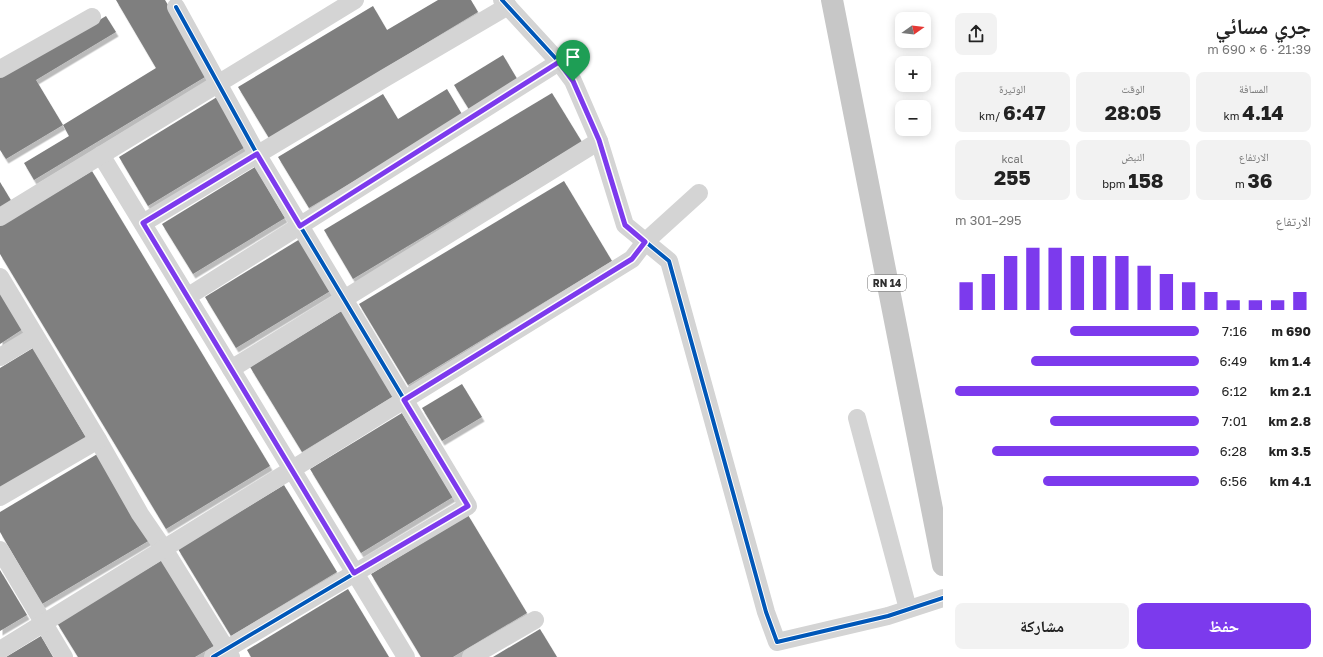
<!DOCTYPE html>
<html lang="ar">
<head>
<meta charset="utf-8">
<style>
  :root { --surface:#fff; --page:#f2f2f2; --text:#222; --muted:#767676; --accent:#7c3aed }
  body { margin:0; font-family:"Golos Text","Noto Naskh Arabic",sans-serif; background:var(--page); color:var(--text); direction:rtl; height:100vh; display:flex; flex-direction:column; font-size:15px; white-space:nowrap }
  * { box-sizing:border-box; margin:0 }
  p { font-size:13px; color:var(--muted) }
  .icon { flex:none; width:22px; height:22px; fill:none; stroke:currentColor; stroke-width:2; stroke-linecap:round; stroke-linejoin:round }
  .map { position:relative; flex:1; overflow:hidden; direction:ltr }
  .panel { display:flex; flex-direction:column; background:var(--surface); width:380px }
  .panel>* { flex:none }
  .needle { width:26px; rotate:76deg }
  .buttons { position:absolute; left:895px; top:12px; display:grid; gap:8px }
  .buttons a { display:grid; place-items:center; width:36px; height:36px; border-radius:8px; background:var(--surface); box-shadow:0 2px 10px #0003; font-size:20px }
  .pin { position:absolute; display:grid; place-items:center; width:34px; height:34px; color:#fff; margin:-41px -17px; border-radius:50% 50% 50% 0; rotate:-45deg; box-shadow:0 0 4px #0007 }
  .pin .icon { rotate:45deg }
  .round { display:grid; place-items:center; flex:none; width:42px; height:42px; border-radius:8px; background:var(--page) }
  .head { display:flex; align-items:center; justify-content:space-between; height:68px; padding:0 12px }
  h1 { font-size:22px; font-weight:700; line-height:30px }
  .stats { display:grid; grid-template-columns:repeat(3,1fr); gap:6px; height:68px; padding:4px 12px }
  .stats div { display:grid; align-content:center; border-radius:8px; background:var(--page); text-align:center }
  .stats b { font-size:20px; font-weight:700 }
  .stats small { font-size:11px; font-weight:400 }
  .stats p { font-size:11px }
  .chart { height:112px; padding:8px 12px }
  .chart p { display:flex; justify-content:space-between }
  .chart svg { width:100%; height:72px; margin-top:4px; stroke:var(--accent); stroke-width:6 }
  .primary-button { display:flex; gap:8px; margin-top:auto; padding:8px 12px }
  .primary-button a { flex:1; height:46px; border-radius:8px; background:var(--accent); color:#fff; font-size:16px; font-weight:700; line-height:46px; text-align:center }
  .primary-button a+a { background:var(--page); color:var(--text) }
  ul { padding:0 12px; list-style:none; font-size:13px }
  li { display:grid; grid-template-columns:64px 48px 1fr; align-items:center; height:30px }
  li i { height:10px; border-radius:5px; background:var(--accent) }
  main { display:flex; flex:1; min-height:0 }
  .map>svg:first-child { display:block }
  .building { fill:#7f7f7f; filter:url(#shadow) }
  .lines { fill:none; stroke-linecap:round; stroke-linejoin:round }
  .minor { stroke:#d4d4d4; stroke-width:18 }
  .major { stroke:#c7c7c7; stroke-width:22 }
  .cycleway-casing { stroke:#fff; stroke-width:6 }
  .cycleway { stroke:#0057b8; stroke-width:4 }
  .route-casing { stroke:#fff; stroke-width:8 }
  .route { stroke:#7c3aed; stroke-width:5 }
  .labels { text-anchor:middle; stroke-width:4; stroke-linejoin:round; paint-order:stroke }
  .shield { fill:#fff; stroke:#6d6d6d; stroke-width:1 }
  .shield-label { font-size:10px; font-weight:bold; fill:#2f2f2f }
</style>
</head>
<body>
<main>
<section class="panel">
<div class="head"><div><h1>جري مسائي</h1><p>21:39 · 6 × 690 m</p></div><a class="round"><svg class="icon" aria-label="share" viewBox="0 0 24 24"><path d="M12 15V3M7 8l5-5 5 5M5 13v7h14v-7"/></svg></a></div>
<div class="stats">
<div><p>المسافة</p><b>4.14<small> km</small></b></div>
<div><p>الوقت</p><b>28:05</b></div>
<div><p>الوتيرة</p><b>6:47<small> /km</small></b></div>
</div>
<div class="stats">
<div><p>الارتفاع</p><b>36<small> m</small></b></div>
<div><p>النبض</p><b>158<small> bpm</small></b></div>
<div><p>kcal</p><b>255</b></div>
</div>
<div class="chart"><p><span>الارتفاع</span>295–301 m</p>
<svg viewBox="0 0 160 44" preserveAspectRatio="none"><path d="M5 44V27M15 44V22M25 44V11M35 44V6M45 44V6M55 44V11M65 44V11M75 44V11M85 44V17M95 44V22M105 44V27M115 44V33M125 44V38M135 44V38M145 44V38M155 44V33"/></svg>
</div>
<ul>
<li><b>690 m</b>7:16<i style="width:53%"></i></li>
<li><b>1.4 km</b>6:49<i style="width:69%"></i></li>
<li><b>2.1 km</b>6:12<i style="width:100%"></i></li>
<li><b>2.8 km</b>7:01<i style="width:61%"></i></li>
<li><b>3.5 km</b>6:28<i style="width:85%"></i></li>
<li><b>4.1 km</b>6:56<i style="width:64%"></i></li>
</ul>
<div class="primary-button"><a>حفظ</a><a>مشاركة</a></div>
</section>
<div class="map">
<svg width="943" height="657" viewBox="0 0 943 657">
  <defs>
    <filter id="shadow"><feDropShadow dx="2.5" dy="4.5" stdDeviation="0" flood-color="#0004"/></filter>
  </defs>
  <rect width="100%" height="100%" fill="#fff"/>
  <g class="building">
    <path d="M116,0H165L210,74L34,180L24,163L69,136L63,125L156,68Z"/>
    <path d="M438,0H471L478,12L269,138L238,87L373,6L387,30Z"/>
    <path d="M106,16L116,32L36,80L63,125L6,159L0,150V75L26,64Z"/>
    <path d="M503,55L519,82L470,111L454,85Z"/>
    <path d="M447,89L463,116L309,208L278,157L383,94L398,119Z"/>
    <path d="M552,93L582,142L353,279L324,230Z"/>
    <path d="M217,97L247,146L148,206L119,157Z"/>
    <path d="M255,167L285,218L193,274L162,224Z"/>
    <path d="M92,171L270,466L166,529L0,254V226Z"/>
    <path d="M564,181L612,261L408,385L359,304Z"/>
    <path d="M0,182L15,207L0,215Z"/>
    <path d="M300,239L332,290L236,348L205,297Z"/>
    <path d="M0,291L23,329L0,344Z"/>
    <path d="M343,310L394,396L302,452L250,367Z"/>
    <path d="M33,348L87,439L0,491V368Z"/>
    <path d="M462,384L482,417L442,441L422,408Z"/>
    <path d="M402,413L453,497L361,553L310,469Z"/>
    <path d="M99,453L150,540L42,604L0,532V512Z"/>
    <path d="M284,485L337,572L231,636L178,549Z"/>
    <path d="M468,515L527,613L453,657H421L371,574Z"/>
    <path d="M162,560L214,646L195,657H78L57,623Z"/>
    <path d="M0,570L27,615L0,631Z"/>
    <path d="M348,589L389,657H251L247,650Z"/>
    <path d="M540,629L557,657H493Z"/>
    <path d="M41,636L53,657H6Z"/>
  </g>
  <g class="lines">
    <g class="minor">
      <path d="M502,0L559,62L573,81L599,141L625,225L669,261L766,612L777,642L888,616L943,598"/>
      <path d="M176,7L257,154L468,506L213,657"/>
      <path d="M0,69L92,17"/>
      <path d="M101,155L406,657"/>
      <path d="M0,217L355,0"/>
      <path d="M143,223L385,78L508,6"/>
      <path d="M0,277L98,440L140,514L164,549L231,657"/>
      <path d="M187,297L559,62"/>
      <path d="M0,357L35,336"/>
      <path d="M231,369L599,141"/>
      <path d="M857,418L908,609"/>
      <path d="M0,497L98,440"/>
      <path d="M0,550L64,657"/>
      <path d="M0,650L632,259L645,242L699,193"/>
      <path d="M471,657L535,620"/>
    </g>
    <path class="major" d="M832,0L943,565"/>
    <g class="cycleway-casing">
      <g id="cycleway">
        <path d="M502,0L559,62L573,81L599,141L625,225L669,261L766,612L777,642L888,616L943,598"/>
        <path d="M176,7L257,154L468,506L213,657"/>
      </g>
    </g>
    <use href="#cycleway" class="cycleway"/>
  </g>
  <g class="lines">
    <g class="route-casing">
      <path id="route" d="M559,62L573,81L599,140L625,225L645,242L632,259L404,400L468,506L354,573L143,223L257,154L300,226Z"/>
    </g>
    <use href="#route" class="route"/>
  </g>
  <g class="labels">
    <rect class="shield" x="868" y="275" width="38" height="16" rx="3"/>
    <g class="shield-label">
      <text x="887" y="287">RN 14</text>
    </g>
  </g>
</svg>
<div class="buttons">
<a><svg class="needle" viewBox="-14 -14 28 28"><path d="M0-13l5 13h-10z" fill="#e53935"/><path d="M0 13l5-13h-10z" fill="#767676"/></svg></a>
<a>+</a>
<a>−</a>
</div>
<div class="pin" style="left:573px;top:81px;background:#1e9e55"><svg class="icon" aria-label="arrive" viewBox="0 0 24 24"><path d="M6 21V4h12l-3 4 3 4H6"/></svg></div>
</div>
</main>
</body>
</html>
